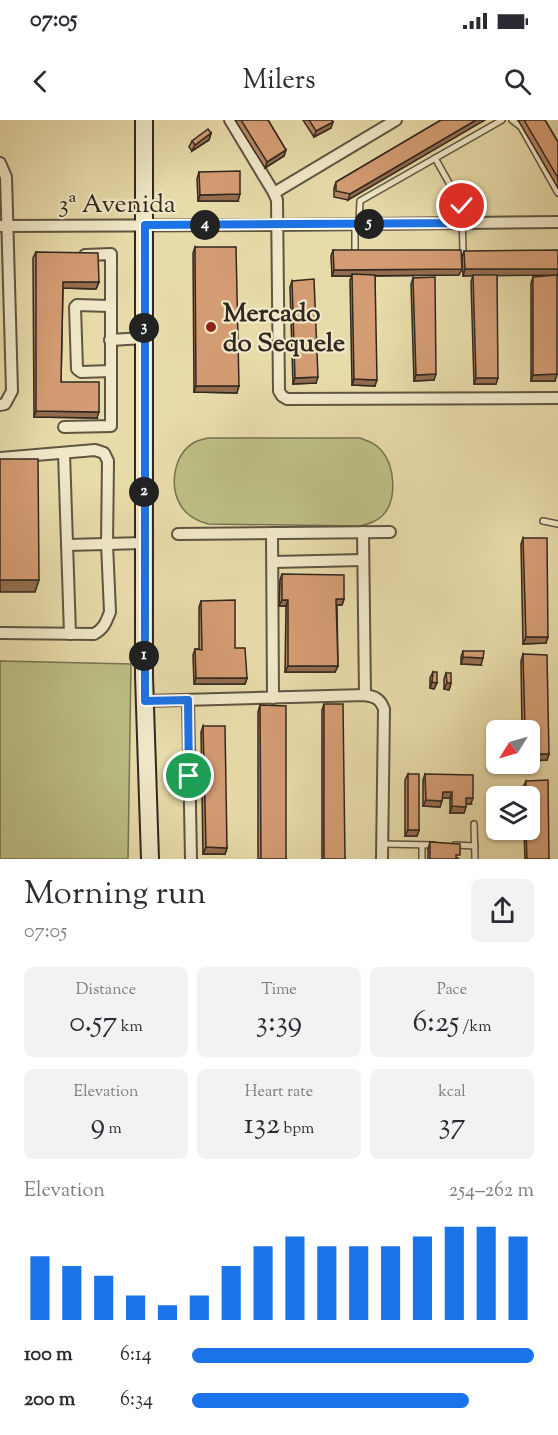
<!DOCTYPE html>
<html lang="en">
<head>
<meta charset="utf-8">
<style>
  :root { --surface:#fff; --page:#f2f2f3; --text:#2b2b33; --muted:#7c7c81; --accent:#1a73e8 }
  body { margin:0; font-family:"Sorts Mill Goudy",serif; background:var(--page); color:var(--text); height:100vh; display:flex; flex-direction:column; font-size:22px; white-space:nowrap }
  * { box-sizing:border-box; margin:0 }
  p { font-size:20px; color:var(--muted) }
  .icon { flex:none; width:33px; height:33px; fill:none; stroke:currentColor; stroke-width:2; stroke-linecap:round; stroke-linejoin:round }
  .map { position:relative; height:739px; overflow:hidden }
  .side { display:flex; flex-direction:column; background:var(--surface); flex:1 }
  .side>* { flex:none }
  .needle { width:39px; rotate:233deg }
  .buttons { position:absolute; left:486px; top:600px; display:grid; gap:12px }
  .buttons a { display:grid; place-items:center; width:54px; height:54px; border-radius:9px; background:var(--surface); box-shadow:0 2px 4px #0004; font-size:30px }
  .pin { position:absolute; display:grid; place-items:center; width:51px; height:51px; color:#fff; margin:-26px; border:3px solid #fff; border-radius:50%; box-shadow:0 2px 6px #0007 }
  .km { position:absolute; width:30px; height:30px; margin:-15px; border-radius:50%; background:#222; color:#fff; font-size:16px; line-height:30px; text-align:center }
  .round { display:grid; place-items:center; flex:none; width:63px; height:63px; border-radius:9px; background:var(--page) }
  .headline { display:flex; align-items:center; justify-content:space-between; height:102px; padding:0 24px }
  h1 { font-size:33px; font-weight:600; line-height:45px }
  .metrics { display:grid; grid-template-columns:repeat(3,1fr); gap:9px; height:102px; padding:6px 24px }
  .metrics div { display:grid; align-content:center; border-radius:9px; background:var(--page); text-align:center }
  .metrics b { font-size:30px; font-weight:600 }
  .metrics small { font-size:16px; font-weight:400 }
  .metrics p { font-size:16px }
  .chart { height:168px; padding:12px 24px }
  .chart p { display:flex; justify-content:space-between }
  .chart svg { width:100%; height:108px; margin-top:6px; stroke:var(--accent); stroke-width:6 }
  ul { padding:0 24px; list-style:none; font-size:20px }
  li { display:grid; grid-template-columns:96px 72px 1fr; align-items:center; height:45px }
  li i { height:15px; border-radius:8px; background:var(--accent) }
  .status { display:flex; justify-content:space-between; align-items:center; height:42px; padding:0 30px; background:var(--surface); direction:ltr }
  .status svg { height:16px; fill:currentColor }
  header { display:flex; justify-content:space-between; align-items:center; height:78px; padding:0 24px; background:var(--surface); font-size:27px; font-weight:600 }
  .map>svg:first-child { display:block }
  .green { fill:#bcbe84; stroke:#767352; stroke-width:1.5 }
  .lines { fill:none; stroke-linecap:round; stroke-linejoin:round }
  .lane-casing { stroke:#5f5542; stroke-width:8 }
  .street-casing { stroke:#5f5542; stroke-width:14 }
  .secondary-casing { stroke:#312820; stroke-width:20 }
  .lane { stroke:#f0e8c8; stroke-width:5 }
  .street { stroke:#f0e8c8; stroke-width:10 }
  .secondary { stroke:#f0e8c8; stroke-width:16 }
  .wall { fill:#b68663; stroke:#312820; stroke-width:1.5 }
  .shaded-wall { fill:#946d50; stroke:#312820; stroke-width:1.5 }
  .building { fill:#d49c73; stroke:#312820; stroke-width:1.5 }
  .route-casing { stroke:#fff; stroke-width:12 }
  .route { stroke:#1a73e8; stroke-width:8 }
  .poi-dot { fill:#8f2418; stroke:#f0e8c8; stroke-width:2 }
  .labels { text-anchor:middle; stroke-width:4.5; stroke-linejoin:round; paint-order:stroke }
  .street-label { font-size:26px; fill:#312820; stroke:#f0e8c8 }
  .poi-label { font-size:26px; font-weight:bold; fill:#312820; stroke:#f0e8c8; text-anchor:start }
</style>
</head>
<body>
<div class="status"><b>07:05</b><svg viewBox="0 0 49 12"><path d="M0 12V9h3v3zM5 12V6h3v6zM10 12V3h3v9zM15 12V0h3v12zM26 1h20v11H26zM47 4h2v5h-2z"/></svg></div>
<header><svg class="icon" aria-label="back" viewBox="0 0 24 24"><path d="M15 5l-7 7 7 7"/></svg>Milers<svg class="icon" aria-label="search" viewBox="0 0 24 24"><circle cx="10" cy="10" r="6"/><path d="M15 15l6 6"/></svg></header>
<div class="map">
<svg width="558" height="739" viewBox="0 0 558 739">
  <rect width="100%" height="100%" fill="#e8dbaa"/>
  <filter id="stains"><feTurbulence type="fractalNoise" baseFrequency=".00333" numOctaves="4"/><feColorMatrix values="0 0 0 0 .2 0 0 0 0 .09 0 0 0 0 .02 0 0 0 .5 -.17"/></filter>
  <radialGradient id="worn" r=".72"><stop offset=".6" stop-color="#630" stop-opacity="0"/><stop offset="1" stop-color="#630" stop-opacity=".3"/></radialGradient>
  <g class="green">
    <path d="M208,318H360C368,321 375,323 381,330C395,345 398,381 382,396C376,402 368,404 360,406L208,404C197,401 187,396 181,386C169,367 173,334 195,322C199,320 204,319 208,318Z"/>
    <path d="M0,541L131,544L128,739H0Z"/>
  </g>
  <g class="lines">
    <g class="lane-casing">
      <g id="lane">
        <path d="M512,0L521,7L558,73"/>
        <path d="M435,38L462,86L463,133"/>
        <path d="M355,104V134"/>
        <path d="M359,104L360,81L502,0"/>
        <path d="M543,401L558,404"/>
        <path d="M474,704L475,739"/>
        <path d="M383,724L434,725"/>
        <path d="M455,725L475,726"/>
        <path d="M422,739V725"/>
      </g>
    </g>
    <g class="street-casing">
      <g id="street">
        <path d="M230,0L274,73L277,80L279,271L282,276L287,279L558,278"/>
        <path d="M0,43L6,57L12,271L5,284L0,285"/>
        <path d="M274,73L396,0"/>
        <path d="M0,106L278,105L558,102"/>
        <path d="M110,186L77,185L75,187L77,249L81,252L111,251"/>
        <path d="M110,220L144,218"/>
        <path d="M64,307L111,306V134L85,135"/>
        <path d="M64,333L70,514"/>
        <path d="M0,338L95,330L104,333L108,341L107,424L110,492C106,502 104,509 94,514L0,513"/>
        <path d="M363,412L365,575"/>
        <path d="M272,413L273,578"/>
        <path d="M178,414L390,412"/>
        <path d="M67,425L144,423"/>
        <path d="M273,442L363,440"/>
        <path d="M188,580L191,739"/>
        <path d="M145,581L365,575C376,577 380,579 384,589L382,739"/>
      </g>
    </g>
    <g class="secondary-casing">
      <path id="secondary" d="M144,0V556L150,739"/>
    </g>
    <use href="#lane" class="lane"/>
    <use href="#street" class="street"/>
    <use href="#secondary" class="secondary"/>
  </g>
  <g class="wall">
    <path d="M235,0H268L286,30L284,36L265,48Z"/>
    <path d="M303,0H332L331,8L314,17Z"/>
    <path d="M441,0L348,80L334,77V68L336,62Z"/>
    <path d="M518,0H545L558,22V68Z"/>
    <path d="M211,13L209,20L192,31L189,27L192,21Z"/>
    <path d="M199,52L238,81H198L197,59Z"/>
    <path d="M195,127L237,273L194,272L193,133Z"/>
    <path d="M333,130L459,155L375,156V266L352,265L350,160L352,156H332L331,136Z"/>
    <path d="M464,131L497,155L496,264H474L471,162L473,155L463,156L462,137Z"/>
    <path d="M36,132L99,162L96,169L63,168L61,262L97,298L34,297L33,138Z"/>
    <path d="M533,157L555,261H531V163Z"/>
    <path d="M413,158L434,260L414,261L411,164Z"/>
    <path d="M292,161L316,263L293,264L290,167Z"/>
    <path d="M523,418L546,523L523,524L521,424Z"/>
    <path d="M282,454L344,479L342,485H337L338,546L335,552H285L286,486H279L280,460Z"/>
    <path d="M201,481L235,528L247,558L245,564H194L193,535L195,529H199V487Z"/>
    <path d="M463,531L481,545L461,544V537Z"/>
    <path d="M523,534L549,634L547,640L530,610H522L521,541Z"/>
    <path d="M433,552L437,563L434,569L430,568V558Z"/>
    <path d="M446,553L451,563L449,570L444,569V559Z"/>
    <path d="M324,584L345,739H322V590Z"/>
    <path d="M260,585L286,739H258V592Z"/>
    <path d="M203,606L227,728L225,734H203L201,612Z"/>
    <path d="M408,654L419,710L417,716H405V660Z"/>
    <path d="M425,654L471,684H466L464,693H450V678H442L440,687L423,686V660Z"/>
    <path d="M526,661L549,739H525L524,710H530V676H524L523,667Z"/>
    <path d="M430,722L459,739H428V729Z"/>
  </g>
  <g class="shaded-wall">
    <path d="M476,0H485L348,80L350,74Z"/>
    <path d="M333,2L331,8L314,17L316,11Z"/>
    <path d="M211,13L209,20L192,31L195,25Z"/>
    <path d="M286,30L284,36L265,48L267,42Z"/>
    <path d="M240,74L238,81H198L200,75Z"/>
    <path d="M462,149L459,155L352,156V154V156H332L334,150Z"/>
    <path d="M465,149H558V155L463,156Z"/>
    <path d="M63,162H99L96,169L61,168Z"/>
    <path d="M436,254L434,260L414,261L416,255Z"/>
    <path d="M557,254L555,261H531L533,255Z"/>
    <path d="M318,257L316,263L293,264L295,258Z"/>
    <path d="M476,258H498L496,264H474Z"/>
    <path d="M354,259L377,260L375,266L352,265Z"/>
    <path d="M196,266H239L237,273L194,272Z"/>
    <path d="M36,291L99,292L97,298L34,297Z"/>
    <path d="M0,460H39L35,472H0Z"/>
    <path d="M336,479H344L342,485H334Z"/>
    <path d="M282,480H288L286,486H279Z"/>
    <path d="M526,517H548L546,523L523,524Z"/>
    <path d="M463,537L483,538L481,545L461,544Z"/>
    <path d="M288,546H338L335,552H285Z"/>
    <path d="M196,558H247L245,564H194Z"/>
    <path d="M432,562L437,563L434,569L430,568Z"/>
    <path d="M447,563H451L449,570L444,569Z"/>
    <path d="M530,634H549L547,640L530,641Z"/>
    <path d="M443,672H452L450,678H440Z"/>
    <path d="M466,678H473L471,684H464Z"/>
    <path d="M426,680L442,681L440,687L423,686Z"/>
    <path d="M452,686L466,687L464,693H450Z"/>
    <path d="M408,710H419L417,716H405Z"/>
    <path d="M206,727L227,728L225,734H203Z"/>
  </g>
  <g class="building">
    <path d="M241,0H268L286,30L267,42Z"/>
    <path d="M309,0H332L333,2L316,11Z"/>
    <path d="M441,0H476L350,74L336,71V62Z"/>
    <path d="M524,0H545L558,22V58Z"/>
    <path d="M208,9L211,13L195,25L192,21Z"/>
    <path d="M240,51V74L200,75L199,52Z"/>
    <path d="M195,127H236L239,266H196Z"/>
    <path d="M333,130H461L462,149L334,150Z"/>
    <path d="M558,130V149H465L464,131Z"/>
    <path d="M36,132L98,133L99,162H63L61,262H99V292L36,291Z"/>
    <path d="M352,154L375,155L377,260L354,259Z"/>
    <path d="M473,155H497L498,258H476Z"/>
    <path d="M557,155V254L533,255V157Z"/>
    <path d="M435,157L436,254L416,255L413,158Z"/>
    <path d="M314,159L318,257L295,258L292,161Z"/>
    <path d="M0,339H38L39,460H0Z"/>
    <path d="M523,418H547L548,517H526Z"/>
    <path d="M282,454L344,455V479H336L338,546H288V480H282Z"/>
    <path d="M235,480V528H245L247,558H196L195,529L202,530L201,481Z"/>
    <path d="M463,531H484L483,538L463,537Z"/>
    <path d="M523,534L547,535L549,634H530V610H525Z"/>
    <path d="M433,552H437V563L432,562Z"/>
    <path d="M446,553H451V563H447Z"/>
    <path d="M324,584H343L345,739H324Z"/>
    <path d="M260,585L286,586V739H261Z"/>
    <path d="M203,606H225L227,728L206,727Z"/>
    <rect x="408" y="654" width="11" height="56"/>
    <path d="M425,654L473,655V678H466V687L452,686V672H443L442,681L426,680Z"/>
    <path d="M548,660L549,739H527L526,710H530V676H526V661Z"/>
    <path d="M430,722L460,724V735H456V739H430Z"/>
  </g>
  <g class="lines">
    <g class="route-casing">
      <path id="route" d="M189,656L188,580L145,581V105L462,103V86"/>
    </g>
    <use href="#route" class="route"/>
  </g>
  <circle class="poi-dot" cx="211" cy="207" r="6"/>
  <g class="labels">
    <g class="street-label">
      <text x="117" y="92">3ª Avenida</text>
    </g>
    <g class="poi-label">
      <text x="223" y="201">Mercado<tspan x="223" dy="30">do Sequele</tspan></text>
    </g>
  </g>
  <rect width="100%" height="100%" filter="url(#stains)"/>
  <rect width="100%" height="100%" fill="url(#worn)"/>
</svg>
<div class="buttons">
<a><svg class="needle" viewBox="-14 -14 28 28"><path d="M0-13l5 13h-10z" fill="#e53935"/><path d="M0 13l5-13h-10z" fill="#7c7c81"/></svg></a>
<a><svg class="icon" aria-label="layers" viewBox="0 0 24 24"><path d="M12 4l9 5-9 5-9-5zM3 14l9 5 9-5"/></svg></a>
</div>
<div class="pin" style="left:189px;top:656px;background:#1e9e55"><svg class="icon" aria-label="arrive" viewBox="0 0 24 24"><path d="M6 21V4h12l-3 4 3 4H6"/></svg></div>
<div class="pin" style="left:462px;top:86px;background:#d93025"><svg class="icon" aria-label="check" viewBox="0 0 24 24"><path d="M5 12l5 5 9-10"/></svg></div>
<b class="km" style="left:144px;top:536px">1</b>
<b class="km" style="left:144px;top:372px">2</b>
<b class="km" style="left:144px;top:208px">3</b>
<b class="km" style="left:205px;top:105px">4</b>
<b class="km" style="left:369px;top:104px">5</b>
</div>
<section class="side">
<div class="headline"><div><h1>Morning run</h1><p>07:05</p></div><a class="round"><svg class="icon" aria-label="share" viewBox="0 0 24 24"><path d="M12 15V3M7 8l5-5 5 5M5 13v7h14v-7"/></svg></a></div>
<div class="metrics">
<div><p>Distance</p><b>0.57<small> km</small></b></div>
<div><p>Time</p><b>3:39</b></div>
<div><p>Pace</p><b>6:25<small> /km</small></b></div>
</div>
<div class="metrics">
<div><p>Elevation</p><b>9<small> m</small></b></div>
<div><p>Heart rate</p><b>132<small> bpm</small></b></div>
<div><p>kcal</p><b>37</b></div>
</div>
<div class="chart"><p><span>Elevation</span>254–262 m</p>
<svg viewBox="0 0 160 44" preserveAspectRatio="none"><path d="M5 44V18M15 44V22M25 44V26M35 44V34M45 44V38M55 44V34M65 44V22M75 44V14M85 44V10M95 44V14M105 44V14M115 44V14M125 44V10M135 44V6M145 44V6M155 44V10"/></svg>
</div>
<ul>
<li><b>100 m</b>6:14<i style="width:100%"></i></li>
<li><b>200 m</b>6:34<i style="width:81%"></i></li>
</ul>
</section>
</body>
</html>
